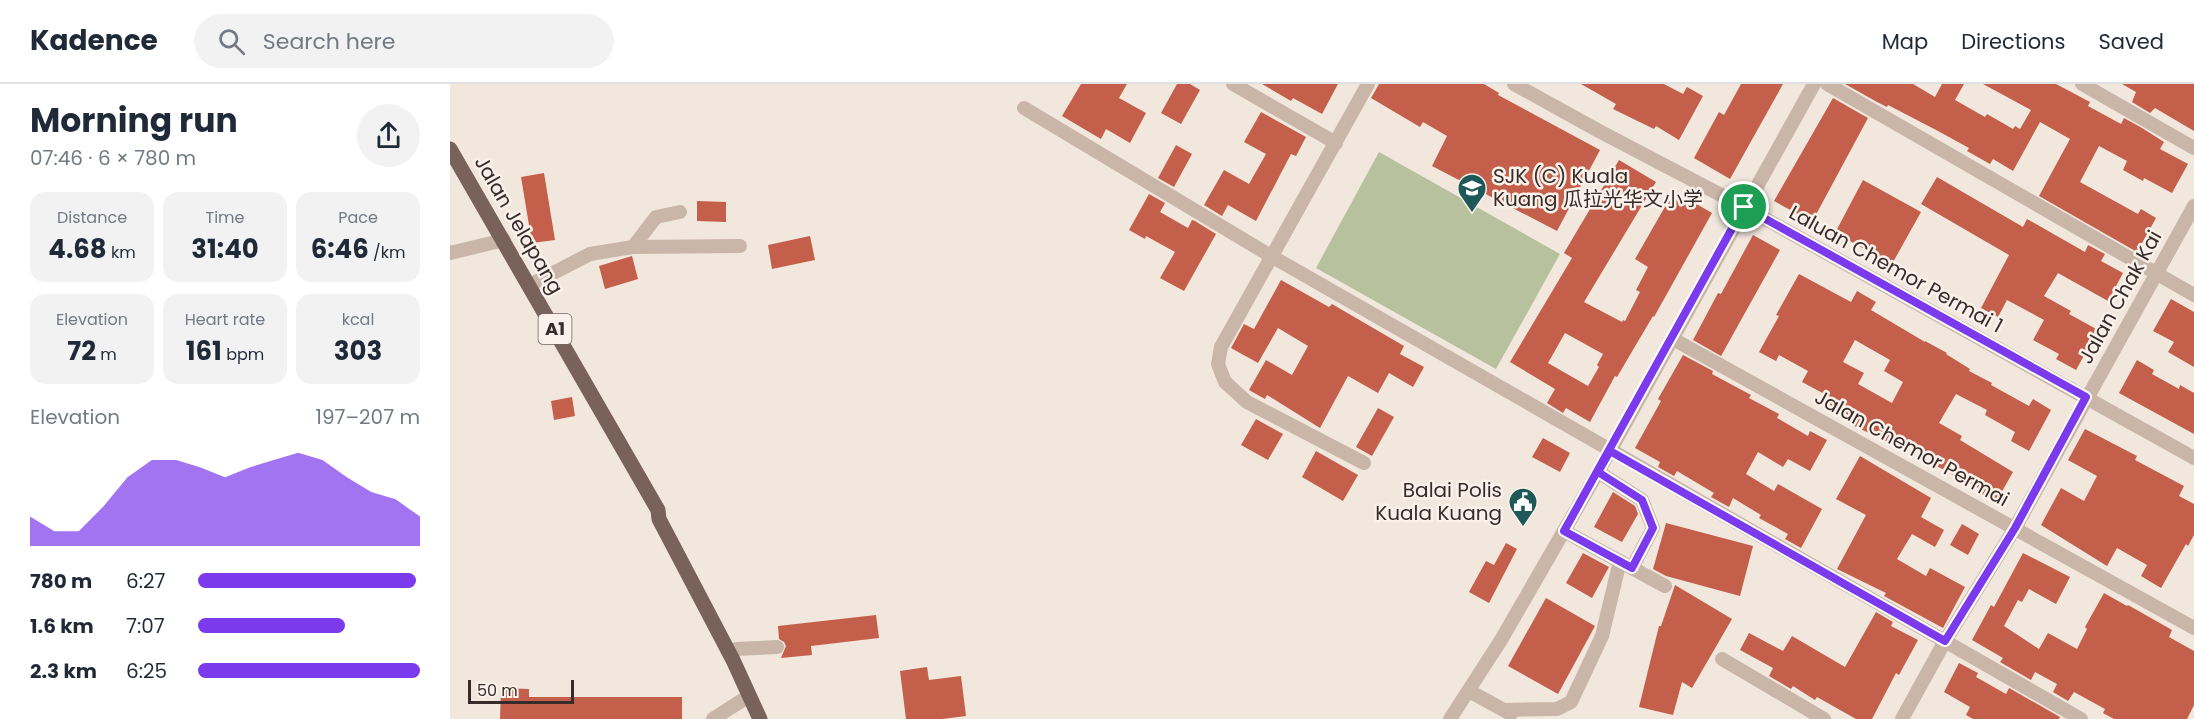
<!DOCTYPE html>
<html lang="en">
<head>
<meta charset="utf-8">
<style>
  :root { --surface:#fff; --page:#f2f2f3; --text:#1f2937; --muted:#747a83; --line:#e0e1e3; --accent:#7c3aed }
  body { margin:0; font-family:Poppins,"Noto Sans SC",sans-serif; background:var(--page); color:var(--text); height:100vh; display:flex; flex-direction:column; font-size:22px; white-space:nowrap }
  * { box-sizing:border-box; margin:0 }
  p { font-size:20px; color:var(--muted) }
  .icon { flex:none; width:33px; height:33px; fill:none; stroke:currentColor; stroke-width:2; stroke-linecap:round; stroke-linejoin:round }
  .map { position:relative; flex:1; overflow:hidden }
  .sheet { display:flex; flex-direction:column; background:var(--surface); width:450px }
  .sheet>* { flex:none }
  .scale { position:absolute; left:18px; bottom:15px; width:106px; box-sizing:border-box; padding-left:6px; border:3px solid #372c29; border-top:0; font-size:16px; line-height:21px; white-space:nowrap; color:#372c29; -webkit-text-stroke:4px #f9f1ea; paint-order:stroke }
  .pin { position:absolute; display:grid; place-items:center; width:51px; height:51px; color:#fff; margin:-26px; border:3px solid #fff; border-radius:50%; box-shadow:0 2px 6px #0007 }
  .round { display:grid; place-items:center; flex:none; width:63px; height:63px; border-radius:32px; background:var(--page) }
  .overview { display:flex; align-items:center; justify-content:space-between; height:102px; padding:0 30px }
  h1 { font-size:33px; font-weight:700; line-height:45px }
  .stats { display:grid; grid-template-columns:repeat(3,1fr); gap:9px; height:102px; padding:6px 30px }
  .stats div { display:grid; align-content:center; border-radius:15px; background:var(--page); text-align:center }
  .stats b { font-size:26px; font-weight:700 }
  .stats small { font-size:16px; font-weight:400 }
  .stats p { font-size:16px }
  .chart { height:168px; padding:12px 30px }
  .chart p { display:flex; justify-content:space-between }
  .chart svg { width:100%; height:108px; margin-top:6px; fill:var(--accent); opacity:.7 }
  ul { padding:0 30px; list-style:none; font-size:20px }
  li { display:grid; grid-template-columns:96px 72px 1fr; align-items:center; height:45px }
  li i { height:15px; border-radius:8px; background:var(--accent) }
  header { display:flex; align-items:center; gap:36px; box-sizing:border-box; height:84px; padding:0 30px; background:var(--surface); border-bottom:2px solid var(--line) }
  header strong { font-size:28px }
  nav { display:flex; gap:33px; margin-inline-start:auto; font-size:21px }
  .search { width:420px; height:54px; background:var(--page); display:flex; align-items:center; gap:15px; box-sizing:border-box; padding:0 21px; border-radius:33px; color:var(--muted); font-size:22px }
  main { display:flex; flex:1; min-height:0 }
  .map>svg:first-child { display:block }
  .green { fill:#b7c19d }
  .building { fill:#c35f4a; fill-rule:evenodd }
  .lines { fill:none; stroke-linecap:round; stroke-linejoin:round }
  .minor { stroke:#cab6a9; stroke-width:14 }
  .major { stroke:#79625a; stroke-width:15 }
  .route-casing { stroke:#fff; stroke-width:12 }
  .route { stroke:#7c3aed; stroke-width:8 }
  .labels { text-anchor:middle; stroke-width:5; stroke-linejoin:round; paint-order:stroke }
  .shield { fill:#f9f1ea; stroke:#716763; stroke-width:1.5 }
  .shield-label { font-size:18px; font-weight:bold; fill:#372c29 }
  .poi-label { font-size:20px; fill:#372c29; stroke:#f9f1ea; text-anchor:start }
  .street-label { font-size:20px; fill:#372c29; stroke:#f9f1ea }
</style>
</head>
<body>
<header>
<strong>Kadence</strong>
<div class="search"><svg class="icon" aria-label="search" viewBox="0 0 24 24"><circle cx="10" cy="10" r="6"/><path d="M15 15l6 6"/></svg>Search here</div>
<nav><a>Map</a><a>Directions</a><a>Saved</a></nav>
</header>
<main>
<section class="sheet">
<div class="overview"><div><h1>Morning run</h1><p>07:46 · 6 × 780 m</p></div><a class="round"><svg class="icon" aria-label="share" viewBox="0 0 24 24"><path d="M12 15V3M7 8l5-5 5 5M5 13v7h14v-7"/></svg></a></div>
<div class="stats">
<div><p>Distance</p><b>4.68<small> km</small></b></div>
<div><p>Time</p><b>31:40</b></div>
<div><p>Pace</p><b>6:46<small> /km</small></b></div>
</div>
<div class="stats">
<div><p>Elevation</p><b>72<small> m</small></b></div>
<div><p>Heart rate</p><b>161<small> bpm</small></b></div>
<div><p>kcal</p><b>303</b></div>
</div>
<div class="chart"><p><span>Elevation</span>197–207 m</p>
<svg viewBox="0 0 160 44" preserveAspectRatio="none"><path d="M0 44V32L10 38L20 38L30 28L40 16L50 9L60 9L70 12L80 16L90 12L100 9L110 6L120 9L130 16L140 22L150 25L160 32V44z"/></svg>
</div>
<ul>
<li><b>780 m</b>6:27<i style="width:98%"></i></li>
<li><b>1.6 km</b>7:07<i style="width:66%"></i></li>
<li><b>2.3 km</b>6:25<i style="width:100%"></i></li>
</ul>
</section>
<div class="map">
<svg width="1744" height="635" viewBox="0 0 1744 635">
  <rect width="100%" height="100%" fill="#f2e7dd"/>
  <path class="green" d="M929,68L1110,170L1046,285L866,184Z"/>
  <g class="building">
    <path d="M631,0H677L669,14L696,29L680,59L656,45L651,55L612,32Z"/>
    <path d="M727,0H740L750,6L731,40L711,29Z"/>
    <path d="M812,0H888L872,30L843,14L841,17Z"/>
    <path d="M929,0H1034L1049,9L1048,11L1150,66L1107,147L982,82L997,52L973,38L970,43L921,14Z"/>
    <path d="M1131,0H1214L1233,10L1237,3L1253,12L1229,56L1206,42L1204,45L1163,25L1166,20Z"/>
    <path d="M1291,0H1333L1280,95L1244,74L1269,28L1274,31Z"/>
    <path d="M1395,0H1463L1485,13L1492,0H1514L1505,16L1535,33L1537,30L1563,45L1565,42L1570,45L1581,26L1533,0H1606L1640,18L1638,22L1671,40L1674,34L1692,44L1714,58L1710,65L1738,80L1722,109L1694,94L1693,97L1673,86L1677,77L1649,62L1630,98L1688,130L1691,125L1706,134L1687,168L1589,112L1620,55L1590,38L1563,87L1543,75L1540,80L1517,67L1519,64L1488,47L1438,21L1437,23L1427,18Z"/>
    <path d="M1672,0H1744V47L1705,24L1700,29L1682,18L1686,8Z"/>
    <path d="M1383,14L1418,34L1362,138L1324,117Z"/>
    <path d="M811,28L856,53L846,72L841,70L806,137L778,121L772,132L754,121L774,86L799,100L816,70L794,58Z"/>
    <path d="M726,61L742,70L724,103L708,94Z"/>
    <path d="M1169,76L1206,98L1134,218L1172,238L1173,236L1175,237L1190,208L1186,206L1198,183L1185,175L1224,107L1262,129L1204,233L1203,232L1167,293L1165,292L1140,338L1116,324L1113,329L1097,319L1105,305L1060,278L1122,174L1114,169ZM1115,249L1153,270L1147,281L1149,283L1138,302L1098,279Z"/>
    <path d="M94,89L105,156L82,159L71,93Z"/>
    <path d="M1487,93L1573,143L1577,135L1635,168L1638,161L1655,170L1651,177L1673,189L1658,217L1608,189L1594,212L1621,227L1619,230L1648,246L1626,286L1606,275L1609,270L1583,256L1594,236L1557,216L1548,233L1531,224L1559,171L1471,120Z"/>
    <path d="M1413,96L1471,128L1442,180L1385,149Z"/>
    <path d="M699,110L715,119L710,128L738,144L742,136L745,137L766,150L734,207L710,194L725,168L696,152L695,155L679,146Z"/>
    <path d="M247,117L276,118V138L247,137Z"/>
    <path d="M1303,151L1330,166L1271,272L1243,256L1268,209L1271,210Z"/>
    <path d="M360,152L365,176L322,185L318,161Z"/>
    <path d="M182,172L188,195L155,205L149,182Z"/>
    <path d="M1349,190L1401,218L1407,207L1426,218L1421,226L1475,258V257L1497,269L1496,270L1520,285L1519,287L1542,299L1541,301L1579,322L1583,315L1601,326L1579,367L1561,357L1565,348L1535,331L1537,326L1506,310L1489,339L1512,352L1510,356L1563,388L1546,418L1530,409L1532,406L1479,378L1481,374L1447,355L1444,361L1398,339L1402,333L1377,319L1380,313L1352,298L1358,287L1329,271L1326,277L1309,268L1329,232L1326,231ZM1405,256L1440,276L1434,287L1453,298L1442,319L1408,300L1414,289L1393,278Z"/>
    <path d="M831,196L879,223L882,220L954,262L950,270L974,283L963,303L939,289L928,309L898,292L870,344L817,311L815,315L799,306L816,276L842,291L858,262L828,244L808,279L781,264L794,240L804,245Z"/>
    <path d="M1721,215L1744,228V283L1718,268L1724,258L1703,247Z"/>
    <path d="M1233,271L1263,287L1262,290L1301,311L1299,314L1329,330L1327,334L1358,352L1360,347L1377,356L1360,387L1338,375L1333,383L1308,368L1296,390L1324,407L1328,400L1372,425L1351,464L1335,455L1338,450L1309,434L1311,431L1283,414L1279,423L1261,413L1264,409L1227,387L1224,392L1208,383L1210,378L1185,364L1211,317L1208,315Z"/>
    <path d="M1687,276L1704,286L1702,290L1729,305L1730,301L1744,309V350L1669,309Z"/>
    <path d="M122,313L125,332L104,336L101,317Z"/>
    <path d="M928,324L944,333L922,372L906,363Z"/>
    <path d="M806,335L833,350L818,376L791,361Z"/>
    <path d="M1635,345L1687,372L1685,376L1734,402L1729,412L1744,420V451L1738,462L1736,460L1711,504L1691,492L1697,481L1667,464L1657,482L1591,441L1611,404L1634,417L1647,392L1618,376Z"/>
    <path d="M1093,354L1120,369L1110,388L1082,373Z"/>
    <path d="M866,367L908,391L893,417L852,393Z"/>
    <path d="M1410,372L1481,414L1471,433L1494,446L1485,463L1462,450L1447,475L1476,492L1480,484L1515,503L1493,544L1434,512L1436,509L1387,485L1416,431L1386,415Z"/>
    <path d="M1163,408L1185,422L1188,430L1172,458L1144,443Z"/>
    <path d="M1216,439L1303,462L1290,512L1216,492L1203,485Z"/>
    <path d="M1512,440L1529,450L1518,471L1500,461Z"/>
    <path d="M1056,459L1067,465L1039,519L1019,508L1036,477L1044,481Z"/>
    <path d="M1133,469L1159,483L1142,514L1116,499Z"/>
    <path d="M1573,469L1620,493L1606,520L1579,505L1572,518L1568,516L1554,542L1589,565L1598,549L1627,565L1637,545L1635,543L1654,509L1677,522L1678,521L1722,546L1719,553L1744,567V621L1737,635H1664L1653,629L1655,625L1624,608L1618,617L1603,608L1607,600L1585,588L1581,596L1550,578L1553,574L1522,556L1541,521L1544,523Z"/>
    <path d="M1225,501L1282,535L1242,604L1232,598L1223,631L1189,623L1209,542H1211Z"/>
    <path d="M1096,514L1145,542L1108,610L1058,582Z"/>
    <path d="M1426,528L1443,538L1441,542L1468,556L1449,591L1446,589L1422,635H1406L1367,613L1365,616L1343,602L1341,605L1319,592L1323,584L1290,566L1299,549L1333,567L1342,552L1395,583Z"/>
    <path d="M426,531L429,554L361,562L362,571L331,574L336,562L334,558L329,555L328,542Z"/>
    <path d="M1509,579L1528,589L1526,593L1556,610L1559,604L1610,633L1609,635H1523L1516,631L1520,623L1494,608Z"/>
    <path d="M477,583L479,596L511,592L516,632L492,635H456L450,587Z"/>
    <path d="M51,604L79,605V613H232V635H50Z"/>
  </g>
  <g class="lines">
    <g class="minor">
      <path d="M783,0L886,59"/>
      <path d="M1064,0L1149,47L1294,123L1744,374"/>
      <path d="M1377,0L1744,211"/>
      <path d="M1632,0L1744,64"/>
      <path d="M574,24L821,172L1631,635"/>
      <path d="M183,163L206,133L230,128"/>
      <path d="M0,169L54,156"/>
      <path d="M80,201L140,170L183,163L290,162"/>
      <path d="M1223,255L1744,544"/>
      <path d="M914,379L797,318L775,298L768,280L771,263L918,0"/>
      <path d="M1148,388L1192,416L1203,444L1182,484"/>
      <path d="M1114,447L1215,502"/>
      <path d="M286,565L327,563"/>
      <path d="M1272,575L1374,635"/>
      <path d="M1019,607L1061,630"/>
      <path d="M1054,626L1107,625L1121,618L1152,552L1170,477"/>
      <path d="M263,635L299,612"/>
      <path d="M1000,635L1051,556L1160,367L1364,0"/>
      <path d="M1452,635L1495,557L1565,444L1744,122"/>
    </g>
    <path class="major" d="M0,65L208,426L209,435L283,576L310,635"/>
  </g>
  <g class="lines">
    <g class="route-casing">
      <path id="route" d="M1294,123L1114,447L1182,484L1203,444L1192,416L1148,388L1160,367L1495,557L1565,444L1636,313L1294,123"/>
    </g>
    <use href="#route" class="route"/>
  </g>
  <defs>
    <g id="school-pin" transform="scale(1.5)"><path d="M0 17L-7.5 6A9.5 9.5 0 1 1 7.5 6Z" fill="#1f5858" stroke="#f9f1ea"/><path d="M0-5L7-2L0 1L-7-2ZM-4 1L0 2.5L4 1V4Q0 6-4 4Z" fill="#fff"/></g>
    <g id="civic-pin" transform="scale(1.5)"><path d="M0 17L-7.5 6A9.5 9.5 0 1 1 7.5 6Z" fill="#1f5858" stroke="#f9f1ea"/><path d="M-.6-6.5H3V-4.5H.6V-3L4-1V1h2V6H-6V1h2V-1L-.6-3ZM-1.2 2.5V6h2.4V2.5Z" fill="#fff"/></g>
  </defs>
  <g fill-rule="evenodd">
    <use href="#school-pin" x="1022" y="104"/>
    <use href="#civic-pin" x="1073" y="418"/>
  </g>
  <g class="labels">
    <rect class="shield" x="88.5" y="230" width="33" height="30" rx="4.5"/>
    <g class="shield-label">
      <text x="105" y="251">A1</text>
    </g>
    <g class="poi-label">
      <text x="1043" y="99">SJK (C) Kuala<tspan x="1043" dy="23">Kuang 瓜拉光华文小学</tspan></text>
      <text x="1052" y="413" text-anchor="end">Balai Polis<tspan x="1052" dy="23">Kuala Kuang</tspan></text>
    </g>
    <g class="street-label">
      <text transform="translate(69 141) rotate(60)" y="7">Jalan Jelapang</text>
      <text transform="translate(1446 185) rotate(29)" y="7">Laluan Chemor Permai 1</text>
      <text transform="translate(1670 213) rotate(-61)" y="7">Jalan Chak Kai</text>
      <text transform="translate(1462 364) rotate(29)" y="7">Jalan Chemor Permai</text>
    </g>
  </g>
</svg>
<div class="scale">50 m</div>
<div class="pin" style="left:1294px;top:123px;background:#1e9e55"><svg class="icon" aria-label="arrive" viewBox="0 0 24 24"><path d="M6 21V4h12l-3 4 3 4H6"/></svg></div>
</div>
</main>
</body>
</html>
